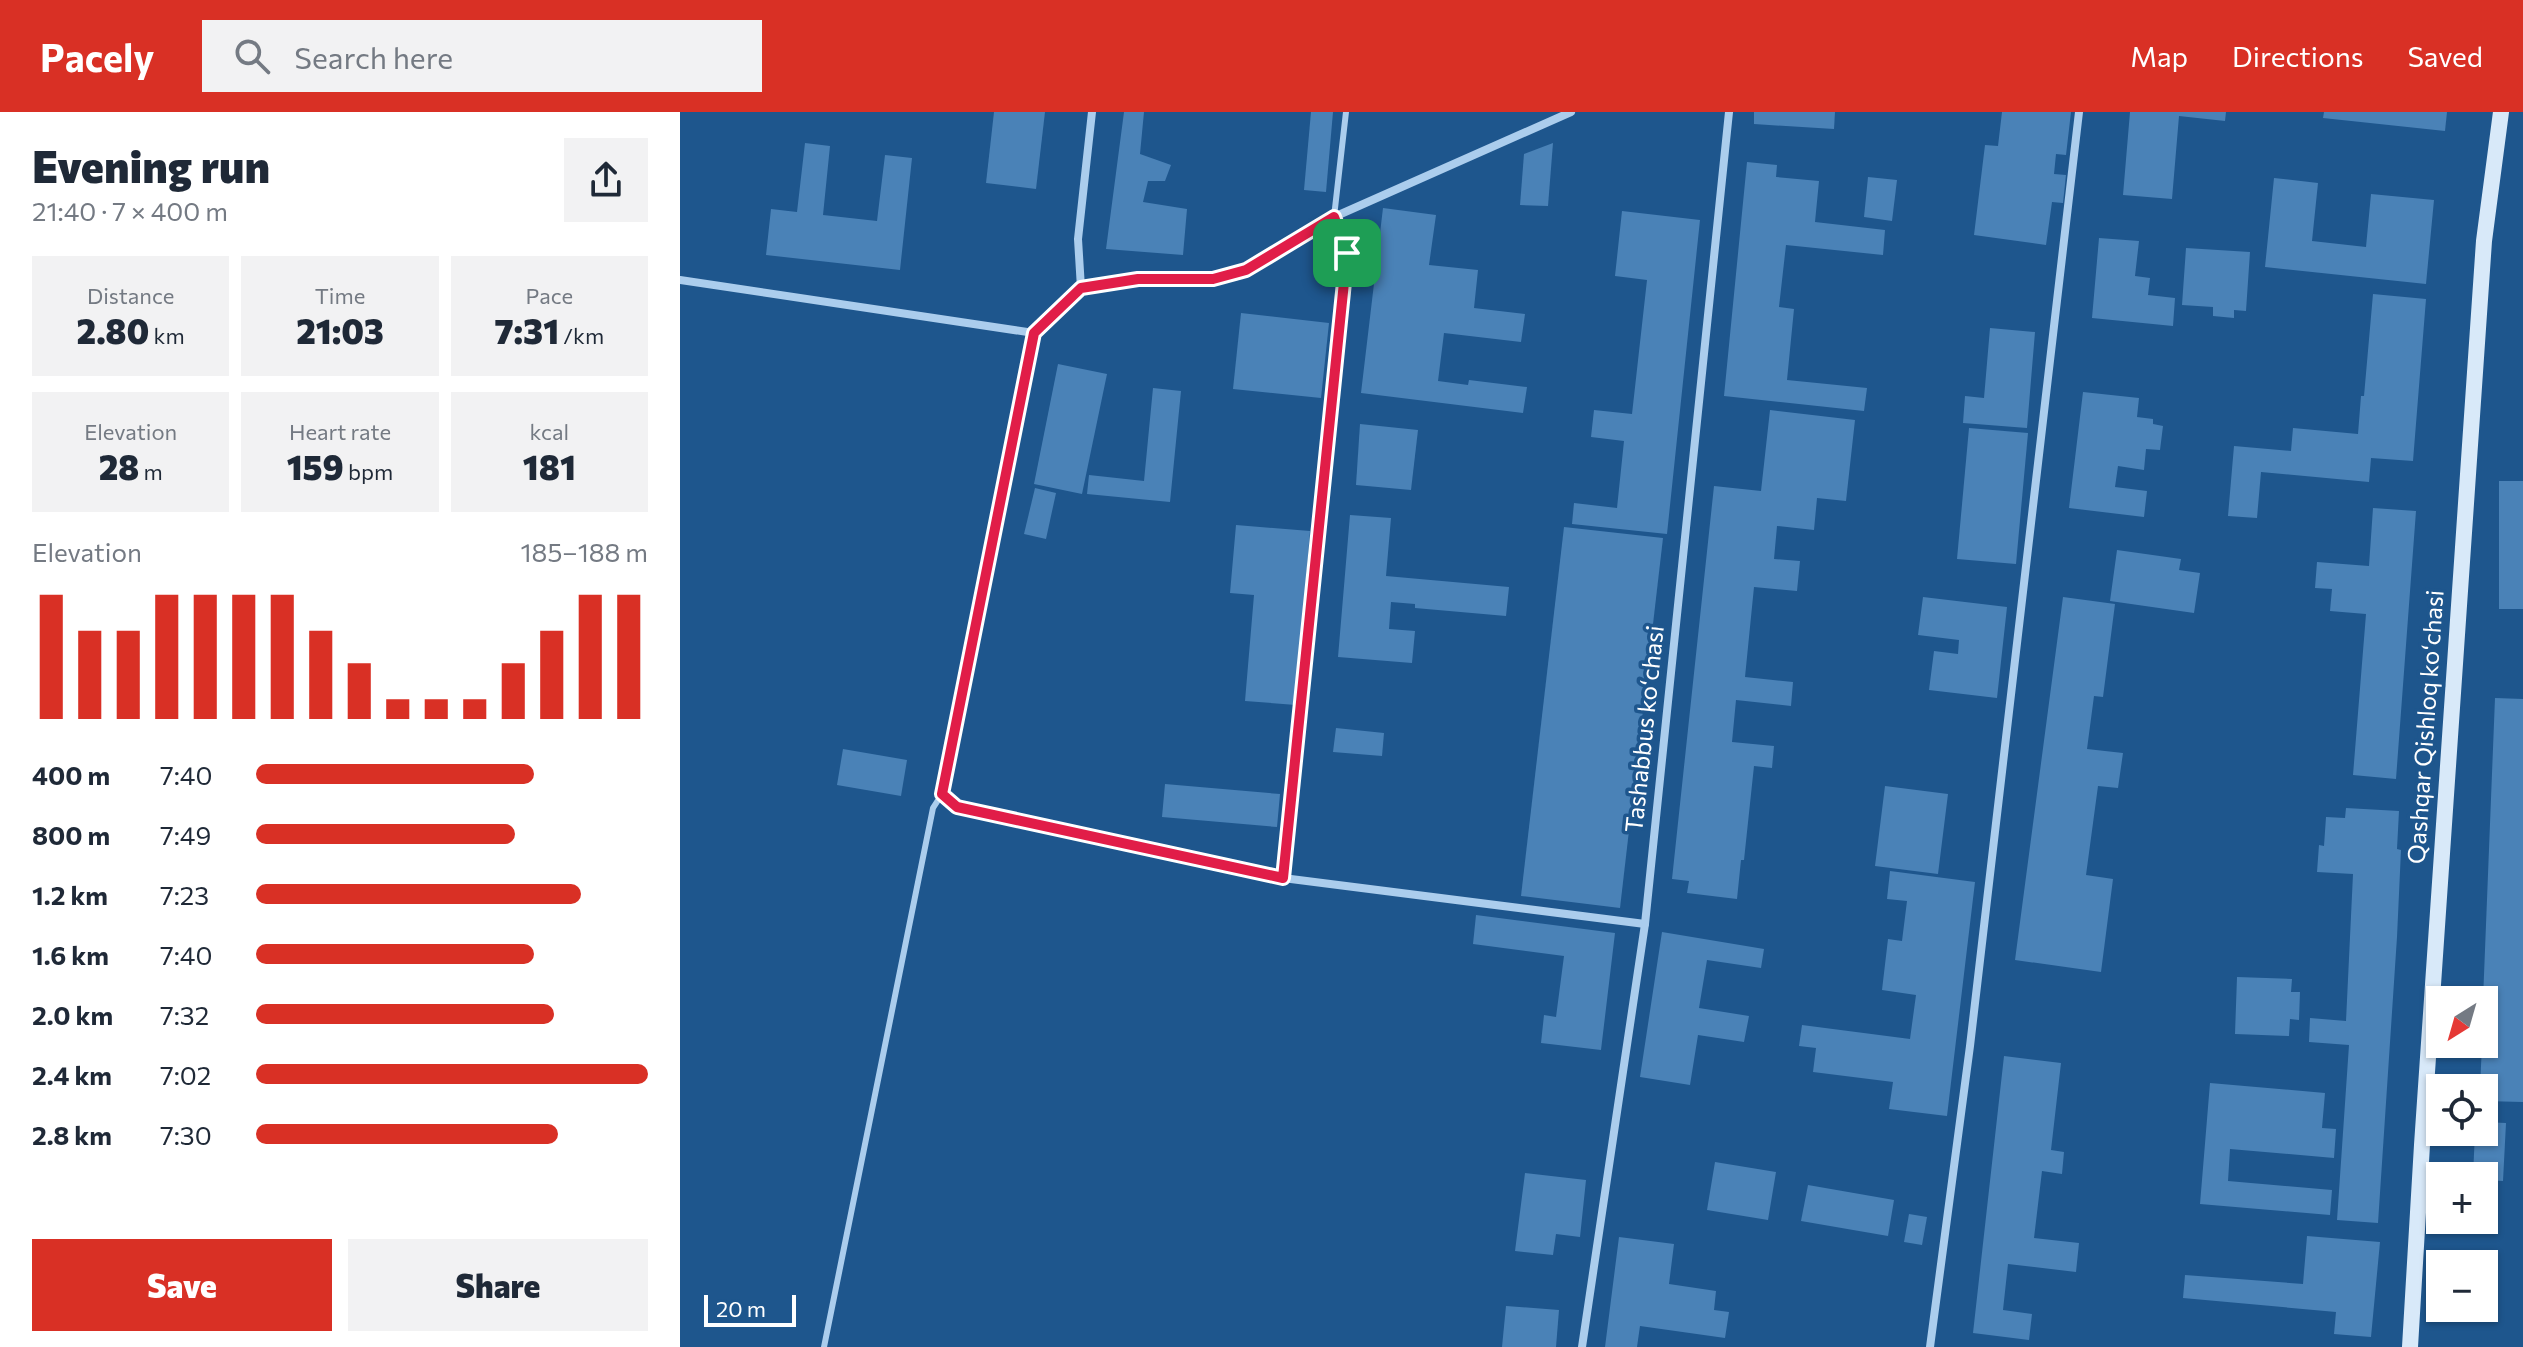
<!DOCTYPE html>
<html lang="en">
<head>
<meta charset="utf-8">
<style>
  :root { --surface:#fff; --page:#f2f2f3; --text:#1f2937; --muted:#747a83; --accent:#d93025 }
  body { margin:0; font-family:Commissioner,sans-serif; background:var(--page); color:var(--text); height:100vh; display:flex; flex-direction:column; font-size:30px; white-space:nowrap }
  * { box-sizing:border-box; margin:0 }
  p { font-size:26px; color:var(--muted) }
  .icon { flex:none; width:44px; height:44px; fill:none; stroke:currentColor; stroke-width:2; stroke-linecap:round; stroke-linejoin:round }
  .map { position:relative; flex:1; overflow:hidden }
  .panel { display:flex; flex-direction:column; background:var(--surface); width:680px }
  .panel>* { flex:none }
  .needle { width:52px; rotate:217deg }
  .fabs { position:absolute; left:1746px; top:874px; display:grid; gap:16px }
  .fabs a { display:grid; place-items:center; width:72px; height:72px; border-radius:0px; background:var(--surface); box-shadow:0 2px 6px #0004; font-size:40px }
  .scale { position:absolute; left:24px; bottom:20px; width:92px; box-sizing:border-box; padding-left:8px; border:4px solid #fff; border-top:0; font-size:22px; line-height:28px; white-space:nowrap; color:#fff; -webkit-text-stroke:6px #1e568d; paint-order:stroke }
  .pin { position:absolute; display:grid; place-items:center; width:68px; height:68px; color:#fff; margin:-34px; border-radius:16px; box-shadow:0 4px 12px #0006 }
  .round { display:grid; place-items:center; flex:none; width:84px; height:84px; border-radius:0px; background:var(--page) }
  .summary { display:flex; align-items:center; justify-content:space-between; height:136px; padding:0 32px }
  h1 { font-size:44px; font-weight:800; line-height:60px }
  .stats { display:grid; grid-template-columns:repeat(3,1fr); gap:12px; height:136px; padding:8px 32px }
  .stats div { display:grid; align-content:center; border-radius:0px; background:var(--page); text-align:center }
  .stats b { font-size:34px; font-weight:800 }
  .stats small { font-size:22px; font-weight:400 }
  .stats p { font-size:22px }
  .chart { height:224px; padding:16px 32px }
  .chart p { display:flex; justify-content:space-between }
  .chart svg { width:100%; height:144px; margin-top:8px; stroke:var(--accent); stroke-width:6 }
  .action { display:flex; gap:16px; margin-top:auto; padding:16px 32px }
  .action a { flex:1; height:92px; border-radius:0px; background:var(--accent); color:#fff; font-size:32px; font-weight:800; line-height:92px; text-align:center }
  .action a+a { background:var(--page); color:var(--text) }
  ul { padding:0 32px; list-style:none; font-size:26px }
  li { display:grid; grid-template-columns:128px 96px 1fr; align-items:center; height:60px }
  li i { height:20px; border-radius:10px; background:var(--accent) }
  header { display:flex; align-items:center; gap:48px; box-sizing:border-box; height:112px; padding:0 40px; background:var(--accent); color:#fff }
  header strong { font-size:38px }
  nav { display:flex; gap:44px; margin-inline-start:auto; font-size:28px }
  .search { width:560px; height:72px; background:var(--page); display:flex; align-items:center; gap:20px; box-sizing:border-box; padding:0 28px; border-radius:0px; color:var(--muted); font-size:30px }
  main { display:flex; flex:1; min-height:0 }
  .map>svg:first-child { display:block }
  .building { fill:#4a82b7 }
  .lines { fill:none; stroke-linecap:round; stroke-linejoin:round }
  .service { stroke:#abcded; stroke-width:6 }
  .minor { stroke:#abcded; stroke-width:8 }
  .secondary { stroke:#d8e9f9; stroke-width:16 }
  .route-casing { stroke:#fff; stroke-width:16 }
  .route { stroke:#e11d48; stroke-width:10 }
  .labels { text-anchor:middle; stroke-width:7; stroke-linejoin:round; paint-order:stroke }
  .street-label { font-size:24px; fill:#fff; stroke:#1e568d }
</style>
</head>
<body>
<header>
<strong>Pacely</strong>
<div class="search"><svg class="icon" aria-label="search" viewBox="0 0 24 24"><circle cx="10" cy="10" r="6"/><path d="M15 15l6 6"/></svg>Search here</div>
<nav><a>Map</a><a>Directions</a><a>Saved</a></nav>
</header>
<main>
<section class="panel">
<div class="summary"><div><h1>Evening run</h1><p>21:40 · 7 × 400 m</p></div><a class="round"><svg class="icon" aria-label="share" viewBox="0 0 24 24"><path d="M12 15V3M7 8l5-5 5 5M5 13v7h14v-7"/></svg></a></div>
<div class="stats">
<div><p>Distance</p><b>2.80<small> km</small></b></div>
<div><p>Time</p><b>21:03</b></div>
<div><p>Pace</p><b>7:31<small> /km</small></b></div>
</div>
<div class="stats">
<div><p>Elevation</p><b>28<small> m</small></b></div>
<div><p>Heart rate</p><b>159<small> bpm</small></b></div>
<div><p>kcal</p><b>181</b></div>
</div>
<div class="chart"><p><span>Elevation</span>185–188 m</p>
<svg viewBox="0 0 160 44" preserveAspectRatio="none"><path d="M5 44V6M15 44V17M25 44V17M35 44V6M45 44V6M55 44V6M65 44V6M75 44V17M85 44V27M95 44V38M105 44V38M115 44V38M125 44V27M135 44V17M145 44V6M155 44V6"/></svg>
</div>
<ul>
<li><b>400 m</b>7:40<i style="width:71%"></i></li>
<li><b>800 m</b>7:49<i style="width:66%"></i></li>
<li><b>1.2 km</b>7:23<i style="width:83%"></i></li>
<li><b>1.6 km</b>7:40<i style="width:71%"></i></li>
<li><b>2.0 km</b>7:32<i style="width:76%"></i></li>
<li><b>2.4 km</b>7:02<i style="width:100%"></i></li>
<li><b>2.8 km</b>7:30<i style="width:77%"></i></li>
</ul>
<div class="action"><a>Save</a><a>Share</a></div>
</section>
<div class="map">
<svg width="1843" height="1235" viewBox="0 0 1843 1235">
  <rect width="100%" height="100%" fill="#1e568d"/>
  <g class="building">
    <path d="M314,0H365L356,77L306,71Z"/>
    <path d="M444,0H464L460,42L491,53L485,69H468L463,90L507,97L503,143L426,137Z"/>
    <path d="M631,0H653L646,80L624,78Z"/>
    <path d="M1074,0H1155L1154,17L1074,12Z"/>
    <path d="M1322,0H1391L1386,43L1376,42L1374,62L1386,63L1383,91L1372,90L1366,133L1294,123L1305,33L1318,34Z"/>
    <path d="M1450,0H1546L1545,9L1499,4L1492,87L1443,83Z"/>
    <path d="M1644,0H1767L1765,19L1643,6Z"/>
    <path d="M125,31L150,34L143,103L197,109L205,43L232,46L220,158L86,143L91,97L117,100Z"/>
    <path d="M873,31L868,94L840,93L844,42Z"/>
    <path d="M1067,50L1097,53L1096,65L1139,69L1135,110L1205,118L1203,143L1106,133L1099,195L1114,197L1107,268L1187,276L1184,299L1044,284Z"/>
    <path d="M1188,65L1217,68L1212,109L1184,105Z"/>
    <path d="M1594,66L1638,71L1632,129L1686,135L1691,82L1754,88L1746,172L1585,155Z"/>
    <path d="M703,96L756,103L749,153L798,158L794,196L845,202L841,230L764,221L758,269L788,273L789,268L847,275L843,301L681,281Z"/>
    <path d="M942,99L1020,108L987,422L892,412L894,391L937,396L944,329L911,325L914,298L952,302L967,168L935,164Z"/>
    <path d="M1419,126L1459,129L1455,164L1470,166L1468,183L1495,186L1493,214L1412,206Z"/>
    <path d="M1506,136L1570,140L1566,199L1554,198V206L1533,204V195L1502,193Z"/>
    <path d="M1693,182L1746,187L1733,349L1691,346L1689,370L1581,360L1577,406L1548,404L1554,334L1611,339L1613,316L1678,322L1681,284H1684Z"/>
    <path d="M561,201L649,211L641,286L553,277Z"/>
    <path d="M1310,216L1355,220L1347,316L1283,311L1285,284L1304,286Z"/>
    <path d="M378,252L427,262L402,382L354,372Z"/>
    <path d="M473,276L501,279L490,390L407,382L409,363L464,369Z"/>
    <path d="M1403,280L1459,286L1457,305L1473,307V312L1483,314L1480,338L1466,337L1464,358L1438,354L1435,375L1467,379L1464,405L1389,396Z"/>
    <path d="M1090,298L1175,308L1166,389L1137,386L1134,418L1097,414L1094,447L1120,449L1117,479L1074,475L1065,565L1113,570L1111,594L1056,588L1052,630L1094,634L1092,656L1074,654L1064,748H1061L1057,787L1007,781L1009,769L992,767L1034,374L1081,379Z"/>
    <path d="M680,312L738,318L731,378L676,373Z"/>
    <path d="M1289,316L1348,321L1336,452L1277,447Z"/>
    <rect x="1819" y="369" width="24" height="128"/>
    <path d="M355,376L376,381L366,427L344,422Z"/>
    <path d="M1693,396L1736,399L1716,667L1673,663L1686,502L1650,499L1652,477L1635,476L1637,450L1689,454Z"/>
    <path d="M670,403L711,406L706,464L829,475L826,504L735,496V492L711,490L709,517L735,519L732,551L658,545Z"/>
    <path d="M556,413L630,419L616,593L565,589L574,483L550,481Z"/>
    <path d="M884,415L983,426L940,796L841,784Z"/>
    <path d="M1437,438L1501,447L1499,458L1520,461L1514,501L1430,489Z"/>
    <path d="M1243,485L1327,495L1317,586L1249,578L1254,539L1278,542L1279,528L1238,523Z"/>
    <path d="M1383,485L1435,492L1423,585L1414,584L1407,637L1443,641L1438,676L1418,674L1406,763L1433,767L1421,860L1335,848Z"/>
    <path d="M1815,586L1843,587V990L1804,989V976H1800L1802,932H1804L1803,888Z"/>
    <path d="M656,616L704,621L702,644L653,640Z"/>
    <path d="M163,637L227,648L221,684L157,673Z"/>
    <path d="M485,672L600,682L597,715L482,705Z"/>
    <path d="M1205,674L1268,682L1258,762L1195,754Z"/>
    <path d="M1666,696L1719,699L1717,737L1721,738L1717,825L1698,1111L1657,1108L1669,933L1629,930L1630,906L1666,909L1673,762L1637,760L1639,733L1644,734L1646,705L1665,706Z"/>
    <path d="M1210,759L1295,770L1267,1004L1209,997L1213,970L1133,960L1136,936L1119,934L1122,913L1230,927L1236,883L1202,878L1208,827L1222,829L1227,789L1207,787Z"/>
    <path d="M796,803L935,821L921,938L861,931L864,903L876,905L884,844L793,832Z"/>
    <path d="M982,820L1084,837L1081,856L1027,848L1019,896L1069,904L1064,930L1018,923L1010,973L960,965Z"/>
    <path d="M1557,865L1612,867L1611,880H1620L1619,908L1610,907L1609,924L1555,922Z"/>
    <path d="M1324,944L1381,951L1371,1038L1384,1040L1382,1062L1362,1059L1354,1126L1399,1131L1396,1160L1328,1152L1323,1198L1352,1202L1349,1228L1293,1221Z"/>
    <path d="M1530,971L1645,981L1642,1016L1656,1017L1654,1046L1550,1037L1548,1069L1652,1078L1650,1103L1520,1092Z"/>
    <path d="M1804,1010L1826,1011L1823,1069L1804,1068V1064H1793L1795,1020H1804Z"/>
    <path d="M1035,1050L1096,1060L1088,1108L1027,1098Z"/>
    <path d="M845,1061L906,1068L900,1125L876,1122L873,1143L835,1139Z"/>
    <path d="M1128,1073L1214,1088L1208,1124L1121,1109Z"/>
    <path d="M1229,1102L1247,1105L1242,1133L1224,1130Z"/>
    <path d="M1627,1124L1700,1130L1691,1225L1654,1222L1656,1200L1503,1186L1505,1163L1623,1172Z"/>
    <path d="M939,1125L994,1132L989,1172L1036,1179L1034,1198L1049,1200L1045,1226L960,1214L957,1235H925Z"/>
    <path d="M826,1194L879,1198L876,1235H822Z"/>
  </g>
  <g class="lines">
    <g class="service">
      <path d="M603,766L667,141L654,105L666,0"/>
      <path d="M144,1235L253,696L262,682"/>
    </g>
    <g class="minor">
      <path d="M891,0L654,105L566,158L533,167H458L401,176L354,221L262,682L277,695L603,766L965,812"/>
      <path d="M0,168L354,221"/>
      <path d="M401,176L398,127L412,0"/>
      <path d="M902,1235L965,812L1049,0"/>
      <path d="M1250,1235L1290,934L1399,0"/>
    </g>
    <path class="secondary" d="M1730,1235L1742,1033L1804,129L1821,0"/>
  </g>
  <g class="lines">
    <g class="route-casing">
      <path id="route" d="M654,105L667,141L603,766L277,695L262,682L354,221L401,176L458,167H533L566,158Z"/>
    </g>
    <use href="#route" class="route"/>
  </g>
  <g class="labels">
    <g class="street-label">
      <text transform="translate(1746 615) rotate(-86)" y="8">Qashqar Qishloq koʻchasi</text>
      <text transform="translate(965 617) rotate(-84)" y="8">Tashabbus koʻchasi</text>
    </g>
  </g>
</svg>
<div class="fabs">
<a><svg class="needle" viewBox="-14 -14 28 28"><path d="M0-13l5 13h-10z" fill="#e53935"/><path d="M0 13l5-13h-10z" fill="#747a83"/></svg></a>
<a><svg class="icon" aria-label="locate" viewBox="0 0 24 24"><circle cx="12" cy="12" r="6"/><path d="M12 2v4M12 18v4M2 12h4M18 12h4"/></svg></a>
<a>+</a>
<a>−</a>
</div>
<div class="scale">20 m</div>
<div class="pin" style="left:667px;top:141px;background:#1e9e55"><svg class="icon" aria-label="arrive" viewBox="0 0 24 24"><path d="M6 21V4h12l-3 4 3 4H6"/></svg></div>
</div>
</main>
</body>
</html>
